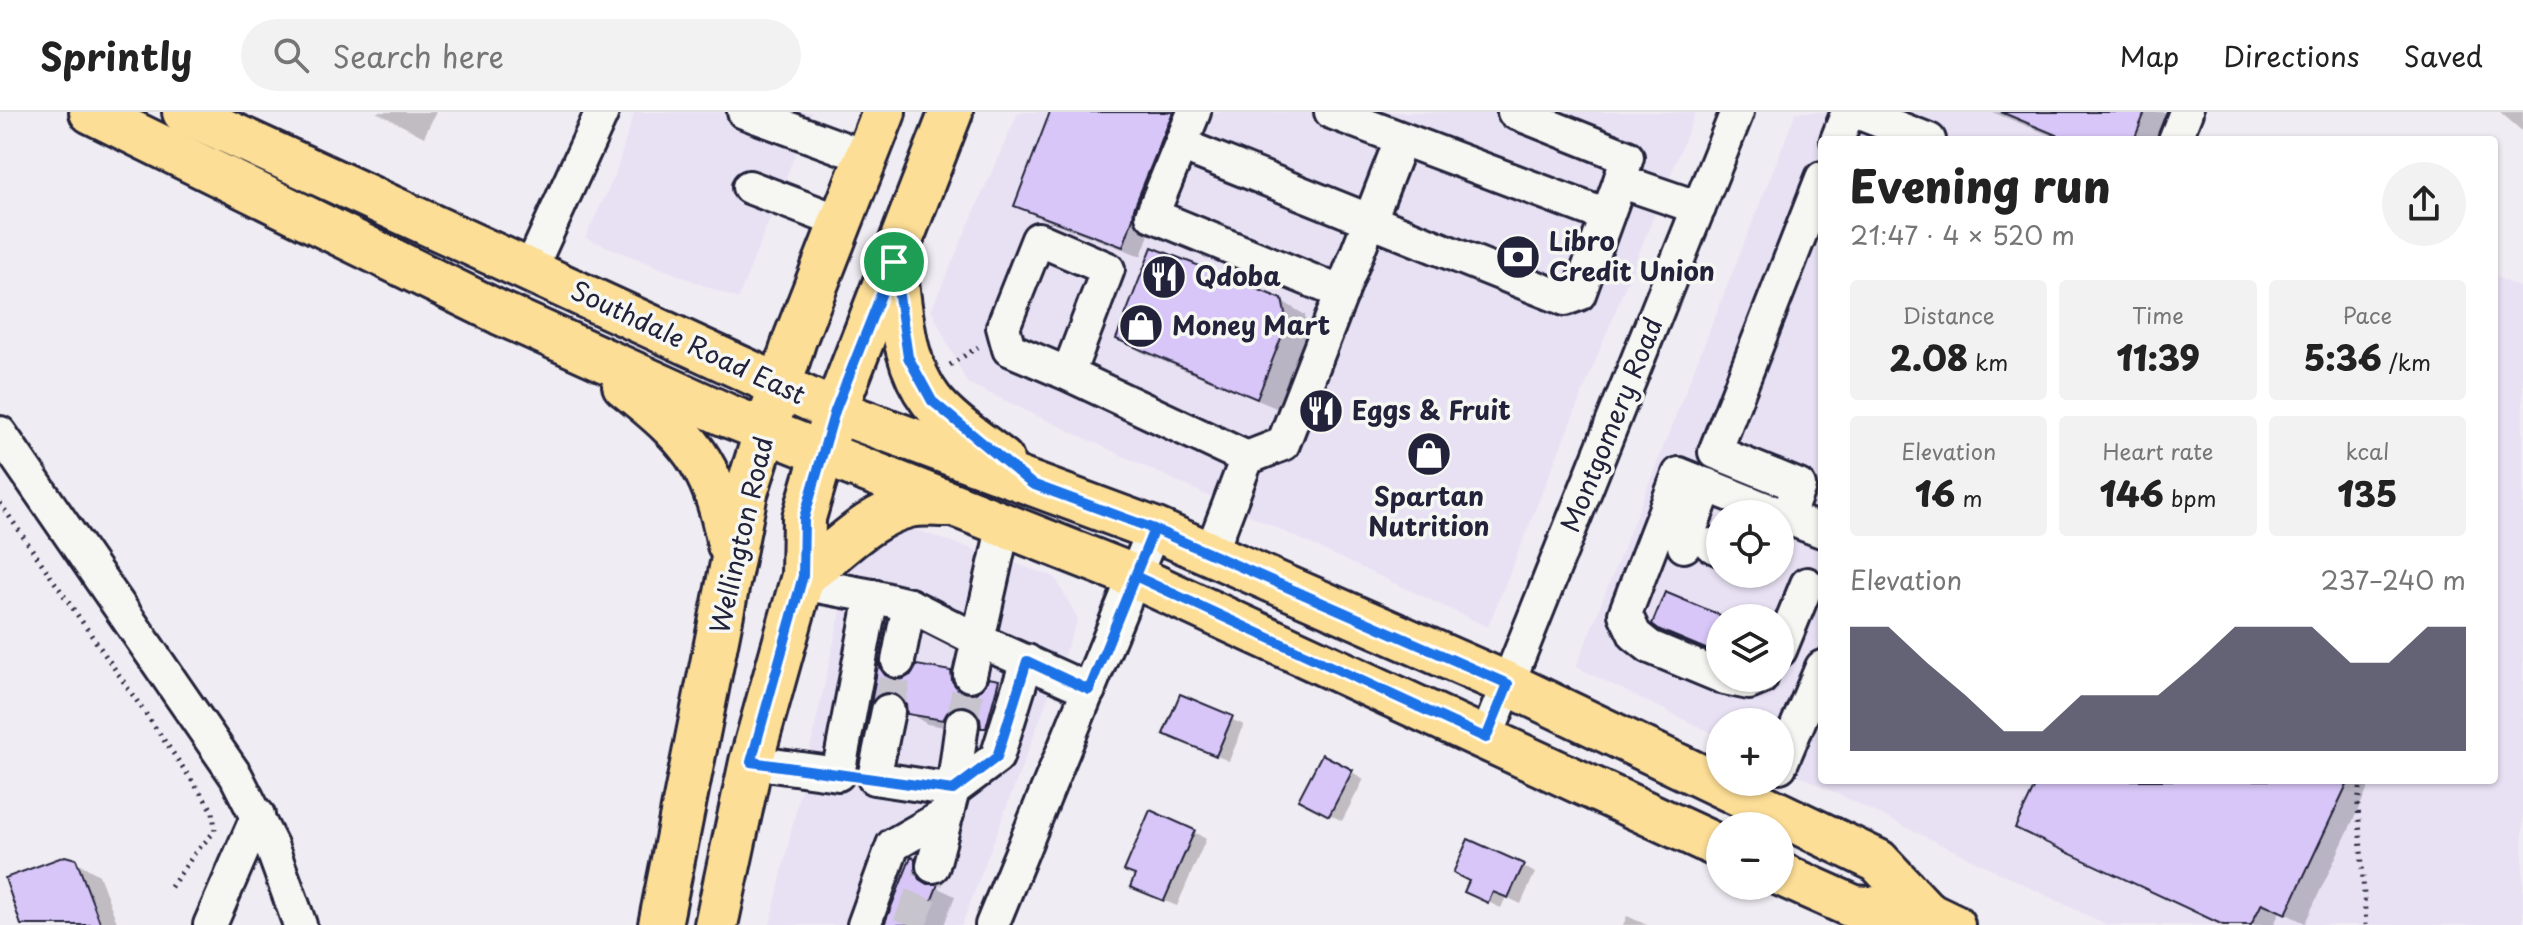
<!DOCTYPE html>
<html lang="en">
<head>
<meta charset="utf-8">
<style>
  :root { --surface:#fff; --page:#f2f2f2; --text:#222; --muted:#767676; --line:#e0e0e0; --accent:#22223b }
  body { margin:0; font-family:"Playpen Sans",sans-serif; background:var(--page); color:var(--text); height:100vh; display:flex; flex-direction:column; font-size:30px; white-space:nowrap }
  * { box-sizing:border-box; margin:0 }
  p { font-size:26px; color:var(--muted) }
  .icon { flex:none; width:44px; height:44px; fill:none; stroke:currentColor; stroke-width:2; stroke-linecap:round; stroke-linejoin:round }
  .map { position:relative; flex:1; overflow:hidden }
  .side { position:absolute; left:1818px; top:24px; width:680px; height:648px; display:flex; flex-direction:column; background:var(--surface); border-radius:8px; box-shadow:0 2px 6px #0004 }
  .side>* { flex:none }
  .fabs { position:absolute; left:1706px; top:388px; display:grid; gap:16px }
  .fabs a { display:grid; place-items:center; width:88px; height:88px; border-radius:50%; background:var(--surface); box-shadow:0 2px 6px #0004; font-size:40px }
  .pin { position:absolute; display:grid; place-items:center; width:68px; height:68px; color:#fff; margin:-34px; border:4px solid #fff; border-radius:50%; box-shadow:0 2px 8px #0007 }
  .round { display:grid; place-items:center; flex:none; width:84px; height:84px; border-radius:42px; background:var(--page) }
  .headline { display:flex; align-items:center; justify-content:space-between; height:136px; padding:0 32px }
  h1 { font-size:44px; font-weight:800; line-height:60px }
  .figures { display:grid; grid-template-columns:repeat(3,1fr); gap:12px; height:136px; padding:8px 32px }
  .figures div { display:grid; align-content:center; border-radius:8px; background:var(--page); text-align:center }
  .figures b { font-size:34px; font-weight:800 }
  .figures small { font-size:22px; font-weight:400 }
  .figures p { font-size:22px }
  .chart { height:224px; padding:16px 32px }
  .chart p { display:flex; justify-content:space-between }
  .chart svg { width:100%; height:144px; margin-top:8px; fill:var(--accent); opacity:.7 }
  header { display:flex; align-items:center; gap:48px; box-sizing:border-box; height:112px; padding:0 40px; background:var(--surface); border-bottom:2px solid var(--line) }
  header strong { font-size:38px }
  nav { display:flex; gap:44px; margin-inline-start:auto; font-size:28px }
  .search { width:560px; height:72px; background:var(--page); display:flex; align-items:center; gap:20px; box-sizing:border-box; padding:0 28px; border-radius:44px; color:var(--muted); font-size:30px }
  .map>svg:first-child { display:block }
  .built { fill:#e8e1f4; fill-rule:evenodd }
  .shadow { fill:#0003 }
  .building { fill:#d7c6f7; stroke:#22223b; stroke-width:2 }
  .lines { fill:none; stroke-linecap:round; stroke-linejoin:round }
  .minor-tunnel { stroke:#c7c4ce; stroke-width:32; stroke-dasharray:32 16; stroke-linecap:butt }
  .minor-casing { stroke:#22223b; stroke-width:38 }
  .major-casing { stroke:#22223b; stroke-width:48 }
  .path { stroke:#22223b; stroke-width:5; stroke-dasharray:2 6; stroke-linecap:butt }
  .minor { stroke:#f6f6f2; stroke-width:32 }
  .major { stroke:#fdde96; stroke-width:42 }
  .route-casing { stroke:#fff; stroke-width:16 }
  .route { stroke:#1a73e8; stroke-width:10 }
  .labels { text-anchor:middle; stroke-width:7; stroke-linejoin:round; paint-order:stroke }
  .poi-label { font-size:26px; font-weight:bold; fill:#22223b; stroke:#f6f6f2; text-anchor:start }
  .street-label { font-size:26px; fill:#22223b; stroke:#f6f6f2 }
</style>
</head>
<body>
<header>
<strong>Sprintly</strong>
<div class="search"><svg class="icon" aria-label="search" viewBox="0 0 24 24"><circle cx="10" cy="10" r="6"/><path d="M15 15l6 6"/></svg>Search here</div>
<nav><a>Map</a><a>Directions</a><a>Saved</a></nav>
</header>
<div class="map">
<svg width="2523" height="813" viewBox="0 0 2523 813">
  <rect width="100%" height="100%" fill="#f0ecf3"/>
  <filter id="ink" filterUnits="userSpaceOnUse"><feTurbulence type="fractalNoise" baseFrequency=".0125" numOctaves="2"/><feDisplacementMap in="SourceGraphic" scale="16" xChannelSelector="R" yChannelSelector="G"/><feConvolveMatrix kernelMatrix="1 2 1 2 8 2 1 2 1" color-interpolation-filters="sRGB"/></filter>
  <g filter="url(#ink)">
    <g class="built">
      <path d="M634,0H812L738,187L585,126L615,63Z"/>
      <path d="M1018,0H1696L1488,515L967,271L931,198Z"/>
      <path d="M1796,0H2200L2192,28H1822V668H2494V164L2523,177V813H2107L1780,654V610H1720V625L1576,555ZM1720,402H1780V462H1720ZM1720,506H1780V566H1720Z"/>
      <path d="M905,414L1055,465L1078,507L962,813H770L854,441Z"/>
    </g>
    <g class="shadow">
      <path d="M376,0H436L424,25Z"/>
      <path d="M1052,0H1194L1141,144L1035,104L1017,94Z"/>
      <path d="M1992,0H2173L2162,28H2062Z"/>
      <path d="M2500,0H2523V20Z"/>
      <path d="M1282,189L1305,203L1310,225L1281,298L1141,240L1118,226Z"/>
      <path d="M1666,482L1721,506L1720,545L1661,517Z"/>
      <path d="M881,550L897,559L898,568L951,561L969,572L971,583H977L998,570L1016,581L1001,625L983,614L981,603L973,604L962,618L927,612L909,601L908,590L900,591L890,601L873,591Z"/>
      <path d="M1181,585L1244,613L1229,649L1178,628Z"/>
      <path d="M1352,660L1364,667L1342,709L1301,687Z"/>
      <path d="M2040,668H2372L2305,811L2280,799L2274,813H2223L2018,716Z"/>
      <path d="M1194,720L1206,727L1177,794L1145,781Z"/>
      <path d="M915,748L933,759L934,774L955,784L944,813H886Z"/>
      <path d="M75,749L99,763L118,813H23Z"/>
      <path d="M1523,754L1535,761L1521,792L1506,785L1501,796L1479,786L1471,769Z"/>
      <path d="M1627,804L1647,813H1623Z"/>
    </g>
    <g class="building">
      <path d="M1050,0H1173L1134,96L1133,106L1123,135L1014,94Z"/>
      <path d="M2001,0H2145L2134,28H2068Z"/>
      <path d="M1152,135L1282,187L1287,211L1257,287L1116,227Z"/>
      <path d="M1665,480L1720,503V543L1660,518L1652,512Z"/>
      <path d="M879,547L880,556L885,563L895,568L903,567L912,562L917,553L951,559L952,569L957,576L967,582L976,581L983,576L989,566L999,568L986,616H981L980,606L974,598L965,593L954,595L947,601L943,608L907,602L906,592L900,584L893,581H881L871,592Z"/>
      <path d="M1180,582L1233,604L1216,644L1163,622Z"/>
      <path d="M1322,642L1353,658L1329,704L1298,688Z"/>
      <path d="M2038,668H2349L2286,802L2262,791L2251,813H2223L2015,716Z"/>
      <path d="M1150,698L1195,718L1164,789L1130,775L1135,763L1124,759Z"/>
      <path d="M1468,727L1524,752L1508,786L1493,780L1488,791L1464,780L1469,769L1453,761Z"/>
      <path d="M65,744L76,747L101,813H21L5,766Z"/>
      <path d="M911,745L915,746V758L919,767L927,772H938L922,813H884Z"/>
    </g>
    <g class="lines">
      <g class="minor-tunnel">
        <path d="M888,599L898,549"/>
        <path d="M962,612L970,563"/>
        <path d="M909,813L933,754"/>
      </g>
      <g class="minor-casing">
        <g id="minor">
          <path d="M744,0L866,45"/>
          <path d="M1194,0L1152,103L1342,181"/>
          <path d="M1331,0L1607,104"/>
          <path d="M1514,0L1627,45L1620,69"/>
          <path d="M1857,0L1929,28"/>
          <path d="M1837,28L1848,0"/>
          <path d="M2175,28L2186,0"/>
          <path d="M1181,33L1565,187L1579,182L1620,69L1699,96"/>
          <path d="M749,75L841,110"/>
          <path d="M530,158L602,0"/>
          <path d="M1068,262L1108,157L1038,127L1003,215L1009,237L1068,262L1247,346L1210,443"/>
          <path d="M0,321L236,664L271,733L300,813"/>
          <path d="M1247,346L1283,332L1401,28"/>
          <path d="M1780,403L1822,419"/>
          <path d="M1787,406L1799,374L1715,340L1822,66"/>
          <path d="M1004,412L978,528L1089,578"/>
          <path d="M1711,433L1720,437"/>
          <path d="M1684,434L1707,373"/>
          <path d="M801,471L872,484"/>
          <path d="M1780,538L1807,472"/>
          <path d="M898,549L909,493"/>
          <path d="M1720,564L1650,535L1635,523L1625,502L1679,362L1778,402"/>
          <path d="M1725,566L1749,571L1761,566"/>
          <path d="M888,599L874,666L953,678L962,612"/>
          <path d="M1486,626L1737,0"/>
          <path d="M751,650L838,662L872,484L909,493L978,528L970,563"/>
          <path d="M1780,654L1822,555"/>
          <path d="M933,754L953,678L997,645L1027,549"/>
          <path d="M210,813L258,703"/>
          <path d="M864,813L893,733L947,702"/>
          <path d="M992,813L1154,417"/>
        </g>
      </g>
      <g class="major-casing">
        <g id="major">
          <path d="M91,0L500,201L589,241L726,303L1124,460L1720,735"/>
          <path d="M184,0L835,299L1154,417L1508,572L1878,749L1926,800"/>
          <path d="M894,151C902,197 901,249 931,288C949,311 979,330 1002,348"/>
          <path d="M624,273C689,325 713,349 729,433"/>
          <path d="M803,464C837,440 867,404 909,394C921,391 935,393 947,393"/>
          <path d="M1780,762L1854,795L1926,800L1953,813"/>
          <path d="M660,813L746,381L795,227L884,0"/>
          <path d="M716,813L751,650L803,464L804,406L835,299L951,0"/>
        </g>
      </g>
      <g class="path">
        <path d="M950,253L978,235"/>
        <path d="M0,391L213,699L215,719L195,741L168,779"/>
        <path d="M2361,668L2358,693L2366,813"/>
      </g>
      <use href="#minor" class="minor"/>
      <use href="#major" class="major"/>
    </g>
  </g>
  <g class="lines" filter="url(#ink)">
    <g class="route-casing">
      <path id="route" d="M894,150L835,299L804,406L803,464L751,650L953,678L997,645L1027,549L1089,578L1154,417L1508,572L1486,626L1135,464L1154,417L1032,372L932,289L908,245L894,150"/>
    </g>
    <use href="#route" class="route"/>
  </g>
  <defs>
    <g id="bank-disc" transform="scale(2.3)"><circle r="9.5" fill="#22223b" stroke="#f6f6f2"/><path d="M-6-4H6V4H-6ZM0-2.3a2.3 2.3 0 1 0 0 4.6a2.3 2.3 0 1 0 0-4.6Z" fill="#fff"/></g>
    <g id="restaurant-disc" transform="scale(2.3)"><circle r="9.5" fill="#22223b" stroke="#f6f6f2"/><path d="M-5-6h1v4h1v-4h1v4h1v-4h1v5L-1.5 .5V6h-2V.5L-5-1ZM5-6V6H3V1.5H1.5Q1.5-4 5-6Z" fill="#fff"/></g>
    <g id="shop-disc" transform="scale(2.3)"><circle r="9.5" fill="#22223b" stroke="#f6f6f2"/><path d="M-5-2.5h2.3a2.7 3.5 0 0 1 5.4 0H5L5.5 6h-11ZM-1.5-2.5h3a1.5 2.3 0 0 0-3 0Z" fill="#fff"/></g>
  </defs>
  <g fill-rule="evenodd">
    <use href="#bank-disc" x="1518" y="145"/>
    <use href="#restaurant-disc" x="1164" y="165"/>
    <use href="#shop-disc" x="1141" y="214"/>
    <use href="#restaurant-disc" x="1321" y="299"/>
    <use href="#shop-disc" x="1429" y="342"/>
  </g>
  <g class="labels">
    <g class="poi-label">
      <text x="1549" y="139">Libro<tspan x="1549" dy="30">Credit Union</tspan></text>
      <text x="1195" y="174">Qdoba</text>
      <text x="1172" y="223">Money Mart</text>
      <text x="1352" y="308">Eggs &amp; Fruit</text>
      <text x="1429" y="394" text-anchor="middle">Spartan<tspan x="1429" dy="30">Nutrition</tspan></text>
    </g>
    <g class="street-label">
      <text transform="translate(688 231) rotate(25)" y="9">Southdale Road East</text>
      <text transform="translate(1612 313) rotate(-68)" y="9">Montgomery Road</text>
      <text transform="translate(742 423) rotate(-77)" y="9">Wellington Road</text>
    </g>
  </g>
</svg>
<div class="fabs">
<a><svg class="icon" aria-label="locate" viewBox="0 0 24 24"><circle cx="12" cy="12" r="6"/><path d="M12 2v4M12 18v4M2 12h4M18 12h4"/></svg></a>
<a><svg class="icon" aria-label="layers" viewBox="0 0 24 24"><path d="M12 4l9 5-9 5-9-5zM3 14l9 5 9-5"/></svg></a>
<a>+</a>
<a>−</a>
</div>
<div class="pin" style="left:894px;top:150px;background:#1e9e55"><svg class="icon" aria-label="arrive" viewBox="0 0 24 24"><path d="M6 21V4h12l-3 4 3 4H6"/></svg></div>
<section class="side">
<div class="headline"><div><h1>Evening run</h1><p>21:47 · 4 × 520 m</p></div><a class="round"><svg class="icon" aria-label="share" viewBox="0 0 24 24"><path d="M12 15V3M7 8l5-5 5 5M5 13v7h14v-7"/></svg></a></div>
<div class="figures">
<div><p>Distance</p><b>2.08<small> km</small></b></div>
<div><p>Time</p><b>11:39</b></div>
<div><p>Pace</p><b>5:36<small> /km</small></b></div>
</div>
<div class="figures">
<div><p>Elevation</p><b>16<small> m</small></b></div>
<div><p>Heart rate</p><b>146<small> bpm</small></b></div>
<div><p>kcal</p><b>135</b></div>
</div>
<div class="chart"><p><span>Elevation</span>237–240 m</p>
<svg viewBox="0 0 160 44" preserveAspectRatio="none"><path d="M0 44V6L10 6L20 17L30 27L40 38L50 38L60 27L70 27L80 27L90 17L100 6L110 6L120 6L130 17L140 17L150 6L160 6V44z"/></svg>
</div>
</section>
</div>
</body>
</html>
